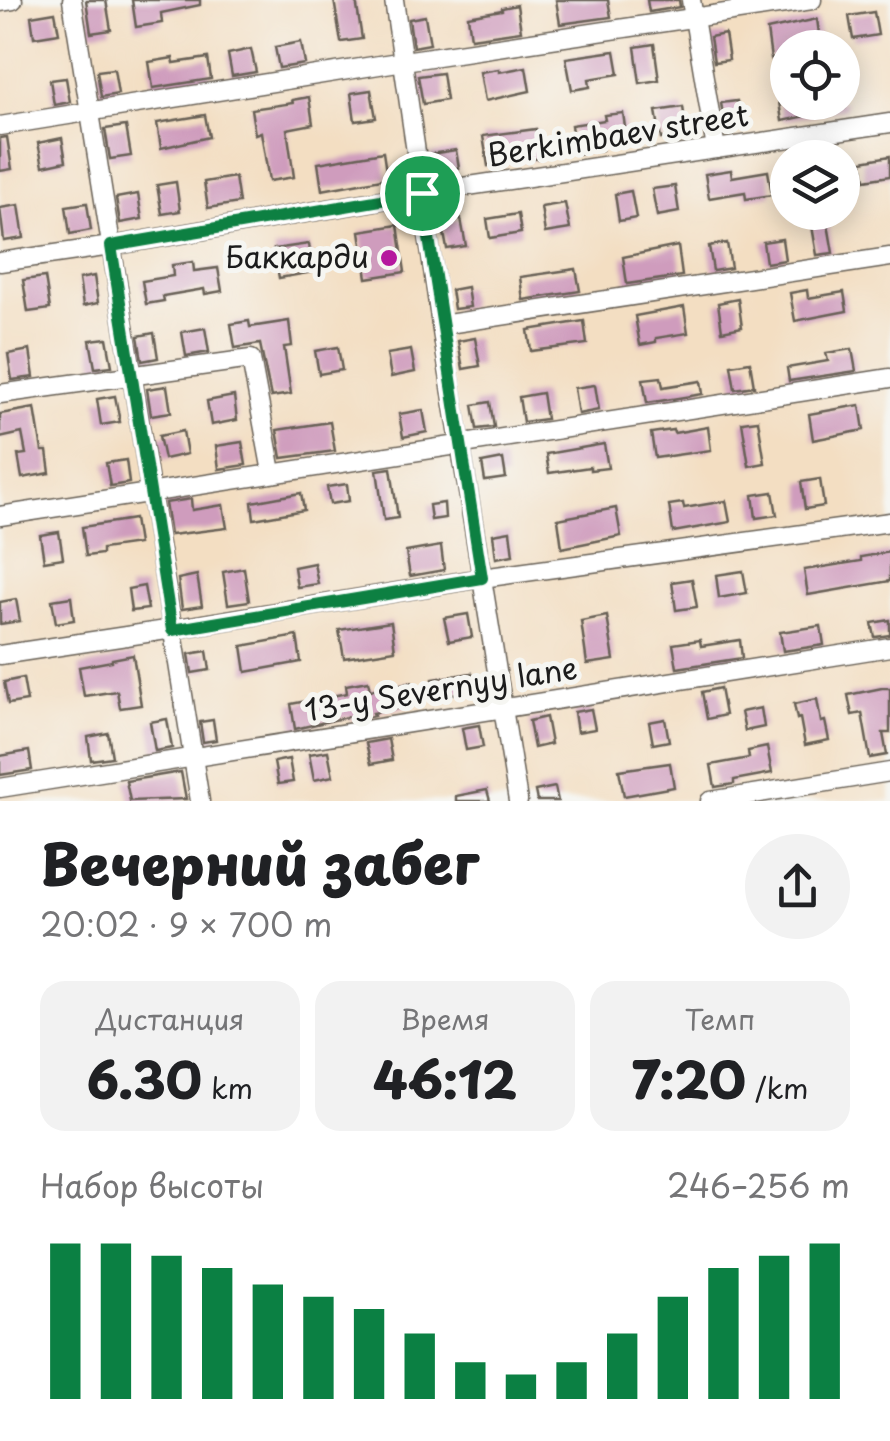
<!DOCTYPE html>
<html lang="ru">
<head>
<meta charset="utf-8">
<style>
  :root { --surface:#fff; --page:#f2f2f2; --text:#202124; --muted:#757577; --accent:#0b8043 }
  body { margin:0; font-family:"Playpen Sans",sans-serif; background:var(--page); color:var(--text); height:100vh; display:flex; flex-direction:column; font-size:38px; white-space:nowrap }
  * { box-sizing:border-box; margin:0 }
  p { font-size:32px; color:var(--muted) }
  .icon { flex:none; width:55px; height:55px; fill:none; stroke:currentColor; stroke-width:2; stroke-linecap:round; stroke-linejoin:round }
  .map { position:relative; height:801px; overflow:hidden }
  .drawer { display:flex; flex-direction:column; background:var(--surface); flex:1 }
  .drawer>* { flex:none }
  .controls { position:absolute; left:770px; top:30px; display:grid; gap:20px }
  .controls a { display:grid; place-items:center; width:90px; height:90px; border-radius:50%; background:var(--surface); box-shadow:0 5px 25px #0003; font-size:50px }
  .pin { position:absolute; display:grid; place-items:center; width:85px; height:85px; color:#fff; margin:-42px; border:5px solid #fff; border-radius:50%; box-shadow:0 2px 10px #0007 }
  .round { display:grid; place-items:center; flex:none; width:105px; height:105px; border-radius:52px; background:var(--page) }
  .summary { display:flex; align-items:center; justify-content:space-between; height:170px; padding:0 40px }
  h1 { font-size:55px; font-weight:800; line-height:75px }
  .stats { display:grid; grid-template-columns:repeat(3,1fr); gap:15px; height:170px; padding:10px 40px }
  .stats div { display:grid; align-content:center; border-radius:25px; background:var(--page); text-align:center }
  .stats b { font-size:50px; font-weight:800 }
  .stats small { font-size:28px; font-weight:400 }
  .stats p { font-size:28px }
  .chart { height:280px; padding:20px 40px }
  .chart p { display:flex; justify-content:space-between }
  .chart svg { width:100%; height:180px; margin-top:10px; stroke:var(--accent); stroke-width:6 }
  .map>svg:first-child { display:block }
  .building { fill:#cf9cbd }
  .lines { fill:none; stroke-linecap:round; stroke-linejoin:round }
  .minor-casing { stroke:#676056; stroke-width:21 }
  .minor { stroke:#fff; stroke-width:18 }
  .route-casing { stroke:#fff; stroke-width:20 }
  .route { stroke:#0b8043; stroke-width:12 }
  .poi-dot { fill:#b5179e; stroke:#f6f6f2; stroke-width:4 }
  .labels { text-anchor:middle; stroke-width:10; stroke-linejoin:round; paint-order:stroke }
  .street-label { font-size:30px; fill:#1c1c1c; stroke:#f6f6f2 }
  .poi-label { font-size:30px; fill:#1c1c1c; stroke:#f6f6f2; text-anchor:end }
</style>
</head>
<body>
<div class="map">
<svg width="890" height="801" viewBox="0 0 890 801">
  <rect width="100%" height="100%" fill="#f6f6f2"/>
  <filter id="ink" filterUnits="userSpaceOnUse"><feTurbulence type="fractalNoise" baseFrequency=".01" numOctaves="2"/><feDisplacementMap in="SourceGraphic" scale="20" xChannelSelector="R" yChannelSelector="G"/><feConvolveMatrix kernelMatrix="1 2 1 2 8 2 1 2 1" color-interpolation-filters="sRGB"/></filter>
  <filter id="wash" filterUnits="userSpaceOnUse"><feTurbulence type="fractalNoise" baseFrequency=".0048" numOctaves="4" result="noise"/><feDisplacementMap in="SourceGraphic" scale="40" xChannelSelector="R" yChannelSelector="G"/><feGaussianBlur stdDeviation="2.25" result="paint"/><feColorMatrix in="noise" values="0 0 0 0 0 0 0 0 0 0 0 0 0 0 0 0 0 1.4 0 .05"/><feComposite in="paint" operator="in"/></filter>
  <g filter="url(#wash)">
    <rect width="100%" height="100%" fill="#f3dec2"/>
    <g id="blocks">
      <g class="building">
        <path d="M86,0H106L111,30L91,33Z"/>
        <path d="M132,0H200V5L161,13L162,23L136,27Z"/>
        <path d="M334,0H356L362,39L341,42Z"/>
        <path d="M556,0H608L611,17L560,24Z"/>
        <path d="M647,0H679L680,7L649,12Z"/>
        <path d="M517,5L521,31L471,38L468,16L502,10V8Z"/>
        <path d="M55,12L59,33L34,37L31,16Z"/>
        <path d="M874,12L878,35L853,39L849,16Z"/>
        <path d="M425,16L430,44L413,47L409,19Z"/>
        <path d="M817,19L821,48H788V56L771,59L767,30Z"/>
        <path d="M725,34L729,60L714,62L710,37Z"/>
        <path d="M301,42L305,64L279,68L275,47Z"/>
        <path d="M654,44L659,80L640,83L635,47Z"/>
        <path d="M251,49L256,72L232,76L228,54Z"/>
        <path d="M615,51L619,74L589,79L590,87L572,90L566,58Z"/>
        <path d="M173,58L174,63L208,58L211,79L153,88L149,62Z"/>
        <path d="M526,67L530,91L485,101L480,72L499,69V72Z"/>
        <path d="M114,69L118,94L101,97L97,71Z"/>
        <path d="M442,73L446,100L423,104L418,76Z"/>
        <path d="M66,78L70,102L54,105L50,80Z"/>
        <path d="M371,90L376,118L355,121L351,93Z"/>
        <path d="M309,97L313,124L287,129L294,177L269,181L261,132L255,134L251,109L293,103L292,100Z"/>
        <path d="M737,101L742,128L726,131L721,103Z"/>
        <path d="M779,102H845V108L782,121Z"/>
        <path d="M683,107L687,134L661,139L656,111Z"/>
        <path d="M623,113L627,141L601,146L602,150L575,154L571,125L605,120L604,115Z"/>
        <path d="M205,115L209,137L161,148L157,123Z"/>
        <path d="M126,126L131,156L110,159L105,129Z"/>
        <path d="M536,129L541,158L488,166L483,136Z"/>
        <path d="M7,137L12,169L0,171V138Z"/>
        <path d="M62,138L66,161L43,166L38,143Z"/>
        <path d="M456,150L459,168L433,172L430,154Z"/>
        <path d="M383,152L387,178L322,190L318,163Z"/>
        <path d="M890,156V176L865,180L862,161Z"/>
        <path d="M731,170L732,177L768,171L772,195L746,199L745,192L709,198L705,174Z"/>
        <path d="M235,177L239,203L208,208L204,182Z"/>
        <path d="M176,182L180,211L162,214L157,185Z"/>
        <path d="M675,186L679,212L657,216L652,189Z"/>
        <path d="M631,191L636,218L619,221L615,194Z"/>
        <path d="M138,194L142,219L120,223L116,198Z"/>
        <path d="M87,203L91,230L70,234L66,206Z"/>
        <path d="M565,203L570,229L545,233L541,207Z"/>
        <path d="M19,205L24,238L4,241L0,208Z"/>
        <path d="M518,214L521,233L490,238L487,219Z"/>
        <path d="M461,219L466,246L447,249L442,222Z"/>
        <path d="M828,224L833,253L817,255L812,226Z"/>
        <path d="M398,225L405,272L367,278L360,231Z"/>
        <path d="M782,239L785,260L766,263L763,242Z"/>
        <path d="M727,243L731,268L713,271L709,246Z"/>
        <path d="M309,244L313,272L279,278L274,249Z"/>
        <path d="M678,246L682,276L627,284L623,257Z"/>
        <path d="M193,262L194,271L218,268L222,291L205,294L204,289L163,296L164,301L146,304L142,281L173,276L172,265Z"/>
        <path d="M576,269L580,291L523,300L520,277Z"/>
        <path d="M94,276L98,303L83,306L79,279Z"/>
        <path d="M45,277L50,309L28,312L23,280Z"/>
        <path d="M467,287L470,307L454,309L451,290Z"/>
        <path d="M807,290L808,298L844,292L847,311L795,321L790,293Z"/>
        <path d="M738,299L742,327L722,331L718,303Z"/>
        <path d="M684,307L688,333L656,338V342L640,345L635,316Z"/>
        <path d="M249,321L250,327L289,321L292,346L284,347L291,394L271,397L260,344L235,348L231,324Z"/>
        <path d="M584,321L587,344L531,351L528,330Z"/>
        <path d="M205,328L209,352L186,356L182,332Z"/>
        <path d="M154,333L158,358L142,361L138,336Z"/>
        <path d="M107,338L112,366L95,368L90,340Z"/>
        <path d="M475,338L480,366L463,369L458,341Z"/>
        <path d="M338,347L342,370L319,374L315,351Z"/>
        <path d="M852,349L856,371L789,381L787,368L828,361L826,353Z"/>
        <path d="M30,350L34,377L12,380L8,354Z"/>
        <path d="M411,350L415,372L391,377L387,354Z"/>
        <path d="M750,362L754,386L735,389L731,365Z"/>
        <path d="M661,377L663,387L701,381L703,394L647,403L643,379Z"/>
        <path d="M595,385L599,410L578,414L574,388Z"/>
        <path d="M167,386L171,412L151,415L147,389Z"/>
        <path d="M542,393L546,419L523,422L519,397Z"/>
        <path d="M115,396L120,422L101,425L97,399Z"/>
        <path d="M234,396L237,420L211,425L207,401Z"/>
        <path d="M490,402L494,427L477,429L473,405Z"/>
        <path d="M860,405L864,430L813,440L809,414Z"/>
        <path d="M35,408L42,451H47L50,473L22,478L18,455L26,454L22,433L0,438V414Z"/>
        <path d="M423,410L427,432L403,437L399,414Z"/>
        <path d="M758,420L765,463L749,466L742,422Z"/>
        <path d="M330,422L335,451L282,458L277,430Z"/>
        <path d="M708,427L711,450L655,458L651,433L673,430L674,433Z"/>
        <path d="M183,431L187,454L164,459L159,436Z"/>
        <path d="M242,442L246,465L219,469L216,446Z"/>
        <path d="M604,444L608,468L590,470V467L549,473L546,454Z"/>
        <path d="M503,459L506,478L485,481L482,463Z"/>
        <path d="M126,460L129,483L110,486L106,463Z"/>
        <path d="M391,468L398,518L384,520L377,470Z"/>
        <path d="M820,479L824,506L805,509L801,482Z"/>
        <path d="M347,484L349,501L330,504L327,487Z"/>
        <path d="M773,492L777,515L756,518L753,495Z"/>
        <path d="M301,493L304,510L254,519L252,502Z"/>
        <path d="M191,499L192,510L223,505L227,528L170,535L165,503Z"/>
        <path d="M726,501L730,522L673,532L669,505L683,503L684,508Z"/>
        <path d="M444,503L445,518L431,520L429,505Z"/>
        <path d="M616,508L621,536L562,548L558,519Z"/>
        <path d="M134,519L138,544L102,549V554L86,556L82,527Z"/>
        <path d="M510,531L513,555L496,558L493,534Z"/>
        <path d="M59,532L63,558L44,561L40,535Z"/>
        <path d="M441,546L444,570L410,576L406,552Z"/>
        <path d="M890,552V581L808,595L804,570L861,561V557Z"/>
        <path d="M314,563L318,584L297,587L294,567Z"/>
        <path d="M244,568L249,601L228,604L223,572Z"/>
        <path d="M743,571L747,593L719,598L716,575Z"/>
        <path d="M197,575L202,606L182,609L178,579Z"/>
        <path d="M692,579L697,607L676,610L672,582Z"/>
        <path d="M144,586L148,609L131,611L128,589Z"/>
        <path d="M71,597L74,620L56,623L52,600Z"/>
        <path d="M16,599L20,621L0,624V602Z"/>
        <path d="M468,614L472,637L449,641L444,618Z"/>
        <path d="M607,616L614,660L587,664L581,621Z"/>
        <path d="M890,620V635L875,637L872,623Z"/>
        <path d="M391,622L395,650L344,658L339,630Z"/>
        <path d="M821,626L824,645L783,651L780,632Z"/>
        <path d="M297,636L301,662L246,672L242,646Z"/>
        <path d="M700,640L701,646L740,640L742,658L677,668L673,644Z"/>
        <path d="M207,651L210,670L192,673L189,654Z"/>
        <path d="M133,655L141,705L120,708L117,691L84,696L79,667L112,661V659Z"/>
        <path d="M472,673L475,690L435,697L433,679Z"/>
        <path d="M23,678L27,701L8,704L4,682Z"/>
        <path d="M368,681L370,690L412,682L416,705L373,713L374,716L351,720V716L295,729L291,704L347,693L346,685Z"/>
        <path d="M720,688L725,715L707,719L702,692Z"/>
        <path d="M882,688H890V733H883L887,755L870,758L862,713L852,715L848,695Z"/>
        <path d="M817,699L821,722L825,721L829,740L805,745L800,718L797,719L794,704Z"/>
        <path d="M761,708L764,727L745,731L741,712Z"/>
        <path d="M591,709L595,729L577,732L574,712Z"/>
        <path d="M546,717L551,744L534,748L529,721Z"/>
        <path d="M167,719L172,748L155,751L150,722Z"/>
        <path d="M665,719L669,741L653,744L649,722Z"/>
        <path d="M213,720L216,740L203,742L200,722Z"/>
        <path d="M479,725L483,747L466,750L462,728Z"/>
        <path d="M108,733L112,757L91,760L88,737Z"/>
        <path d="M388,739L392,760L371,764L366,743Z"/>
        <path d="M767,747L772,773L734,780V784L715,787L711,765L749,758L748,751Z"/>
        <path d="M29,751L32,770L0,775V756Z"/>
        <path d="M328,751L333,776L314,780L309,754Z"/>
        <path d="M289,759L293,782L278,784L274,762Z"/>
        <path d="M670,763L674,787L624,796L619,770Z"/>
        <path d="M181,772L186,799L130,801L126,781Z"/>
        <path d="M555,787L558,801H537L535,791Z"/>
        <path d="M487,790L490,801H456V796Z"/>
      </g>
    </g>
  </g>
  <g filter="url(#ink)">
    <use href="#blocks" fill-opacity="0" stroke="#676056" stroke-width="2.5"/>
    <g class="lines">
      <g class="minor-casing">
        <g id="minor">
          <path d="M72,0L200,801"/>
          <path d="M394,0L441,325L518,801"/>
          <path d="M691,0L716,149"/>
          <path d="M0,2L13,0"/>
          <path d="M0,126L404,61L812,0"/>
          <path d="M0,262L111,246L422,193L890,123"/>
          <path d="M441,325L890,257"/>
          <path d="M0,394L251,359L272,472"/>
          <path d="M0,516L890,378"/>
          <path d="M0,655L173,629L482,578L890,522"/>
          <path d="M0,788L890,647"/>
          <path d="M710,801L890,772"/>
        </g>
      </g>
      <use href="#minor" class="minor"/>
    </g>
  </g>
  <g class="lines" filter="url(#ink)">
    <g class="route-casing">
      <path id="route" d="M422,193L482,578L172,630L111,246Z"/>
    </g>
    <use href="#route" class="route"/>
  </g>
  <circle class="poi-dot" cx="389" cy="258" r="10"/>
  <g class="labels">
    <g class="street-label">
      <text transform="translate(618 136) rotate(-9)" y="10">Berkimbaev street</text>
      <text transform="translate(441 690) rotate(-9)" y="10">13-y Severnyy lane</text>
    </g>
    <g class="poi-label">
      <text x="369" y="268">Баккарди</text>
    </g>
  </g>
</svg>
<div class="controls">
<a><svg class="icon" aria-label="locate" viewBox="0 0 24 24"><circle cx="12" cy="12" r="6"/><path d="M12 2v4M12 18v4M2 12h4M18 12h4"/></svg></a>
<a><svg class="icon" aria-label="layers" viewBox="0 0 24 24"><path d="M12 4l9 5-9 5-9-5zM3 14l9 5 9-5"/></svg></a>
</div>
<div class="pin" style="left:422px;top:193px;background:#1e9e55"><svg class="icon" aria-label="arrive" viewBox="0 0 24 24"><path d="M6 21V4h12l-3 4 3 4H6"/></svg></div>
</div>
<section class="drawer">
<div class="summary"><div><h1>Вечерний забег</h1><p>20:02 · 9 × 700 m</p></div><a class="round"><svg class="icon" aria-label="share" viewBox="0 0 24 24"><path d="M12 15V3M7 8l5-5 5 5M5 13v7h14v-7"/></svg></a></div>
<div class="stats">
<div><p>Дистанция</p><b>6.30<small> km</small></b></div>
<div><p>Время</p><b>46:12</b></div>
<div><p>Темп</p><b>7:20<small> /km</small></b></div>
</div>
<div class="chart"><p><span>Набор высоты</span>246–256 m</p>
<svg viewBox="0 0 160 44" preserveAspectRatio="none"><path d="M5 44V6M15 44V6M25 44V9M35 44V12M45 44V16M55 44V19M65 44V22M75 44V28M85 44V35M95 44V38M105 44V35M115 44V28M125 44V19M135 44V12M145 44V9M155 44V6"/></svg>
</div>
</section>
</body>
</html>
